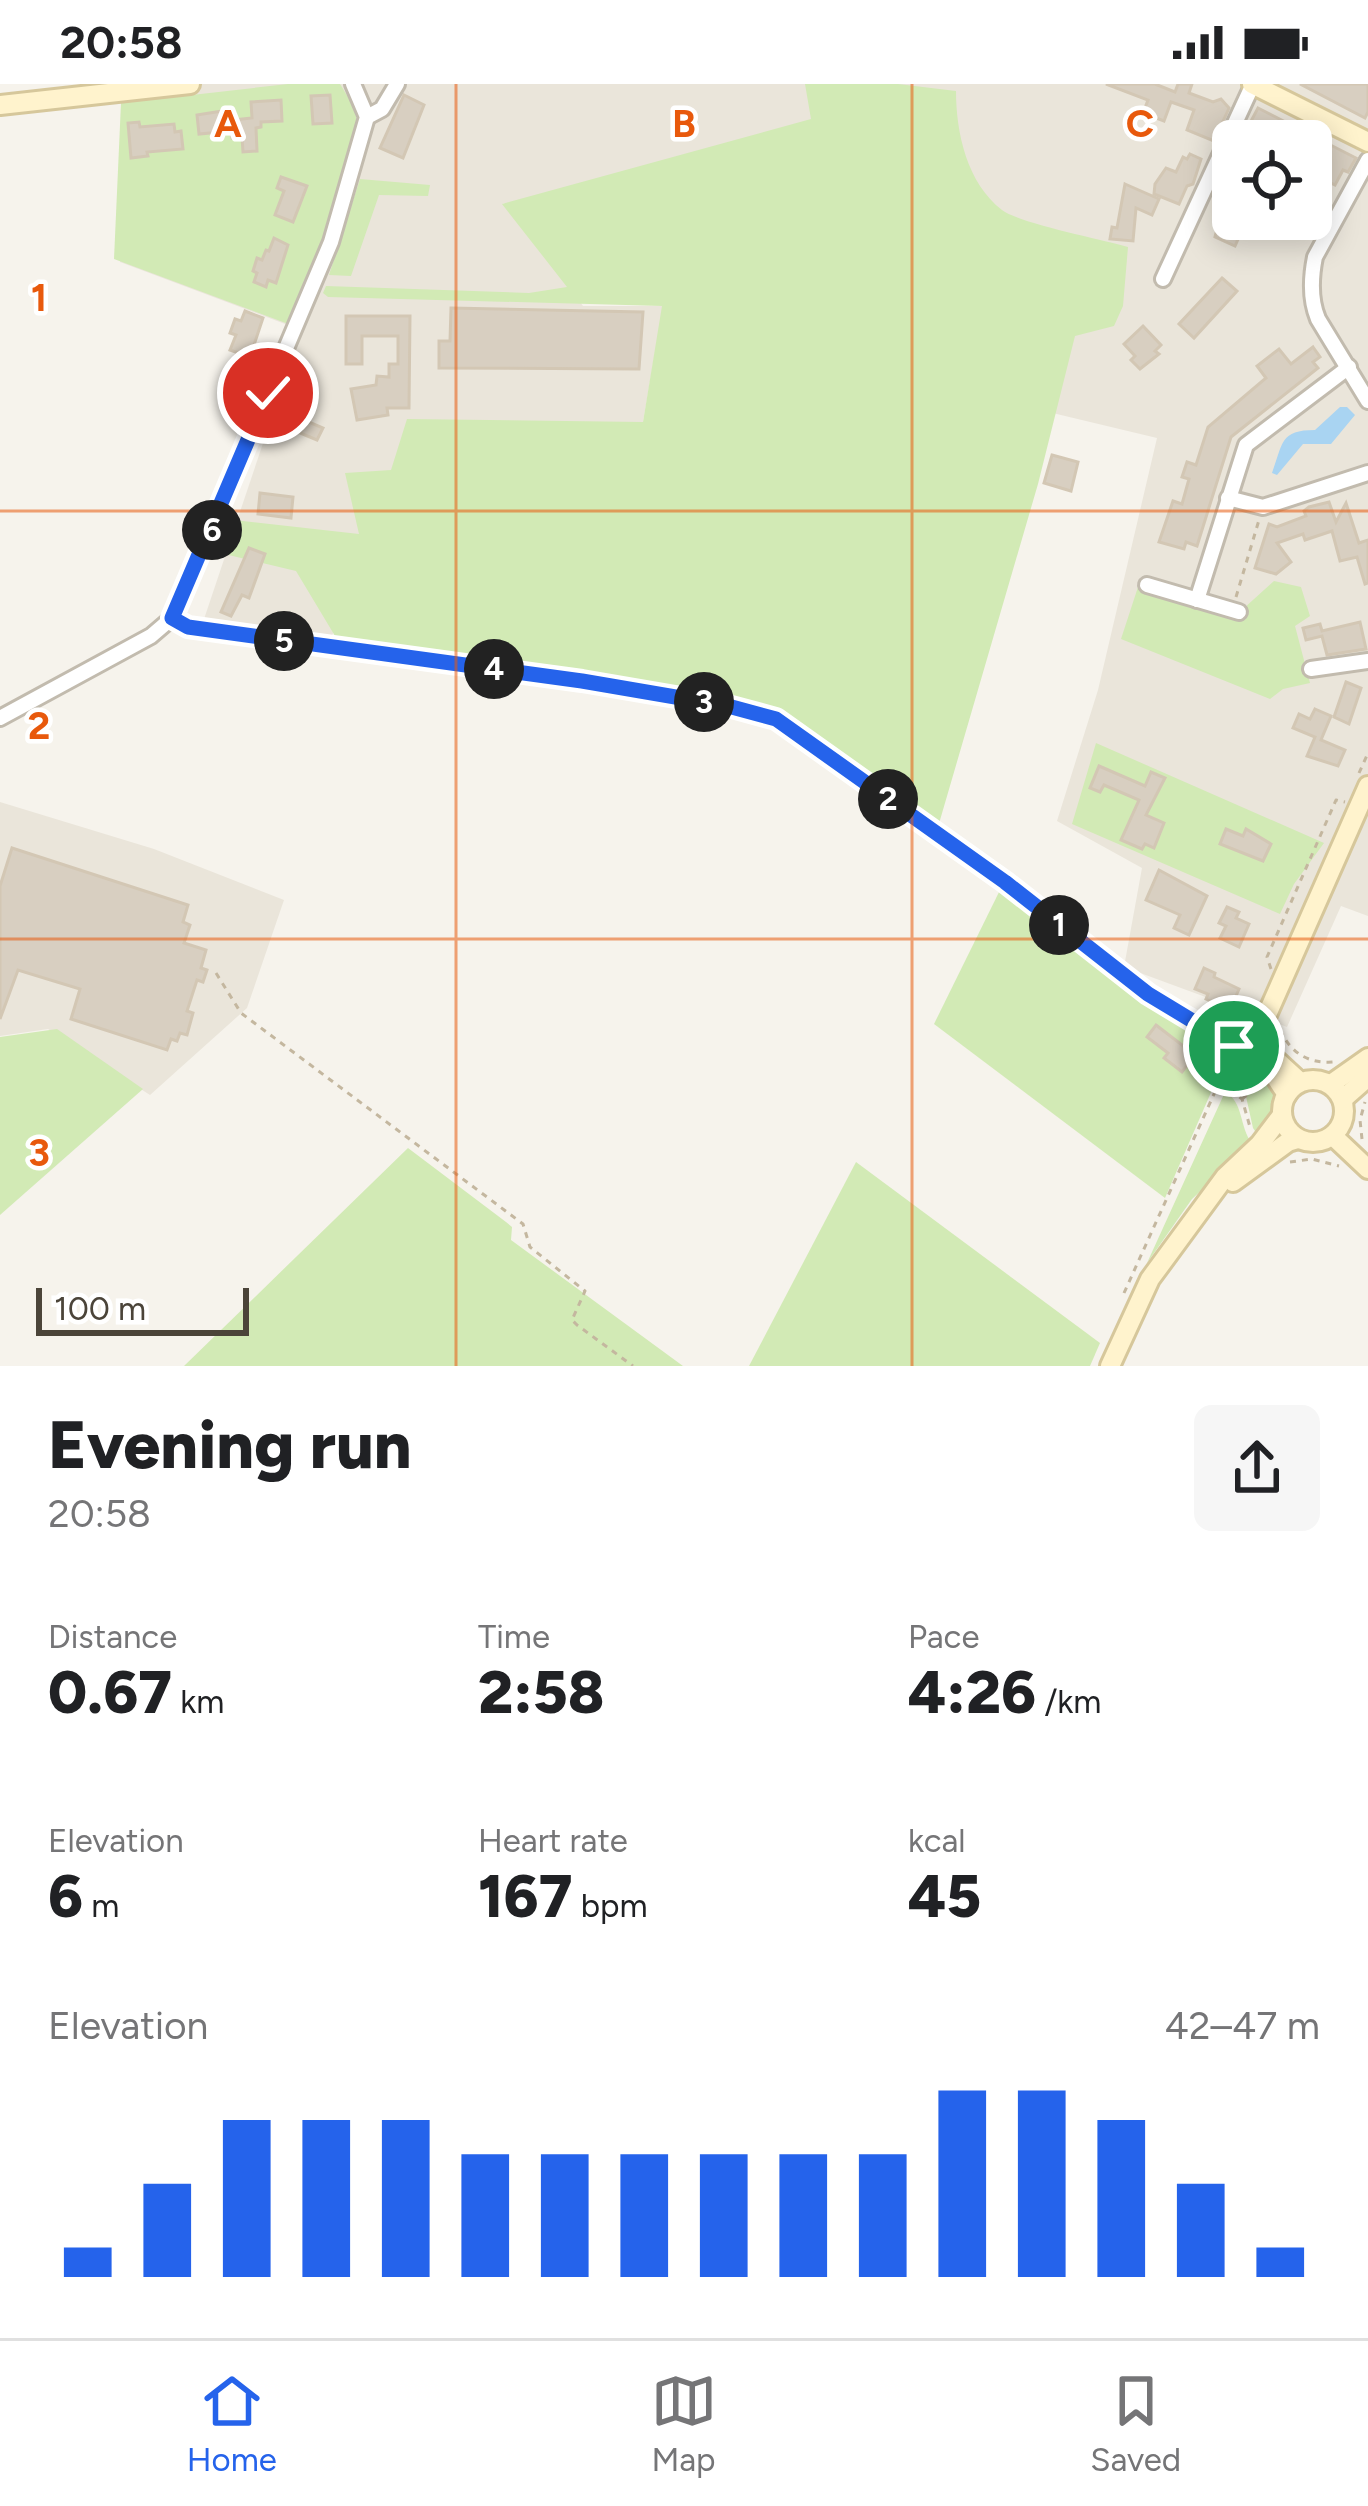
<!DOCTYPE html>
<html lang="en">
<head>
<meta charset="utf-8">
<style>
  :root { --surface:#fff; --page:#f6f6f6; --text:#202124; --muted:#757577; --line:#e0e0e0; --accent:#2563eb }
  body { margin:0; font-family:Figtree,sans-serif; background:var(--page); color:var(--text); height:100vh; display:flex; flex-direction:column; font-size:45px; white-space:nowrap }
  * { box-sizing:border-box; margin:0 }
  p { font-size:39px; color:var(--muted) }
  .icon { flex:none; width:66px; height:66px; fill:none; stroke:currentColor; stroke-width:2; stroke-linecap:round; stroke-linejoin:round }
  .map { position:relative; height:1282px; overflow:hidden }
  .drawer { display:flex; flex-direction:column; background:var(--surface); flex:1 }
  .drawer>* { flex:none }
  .buttons { position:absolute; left:1212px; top:36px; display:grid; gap:24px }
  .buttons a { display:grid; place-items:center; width:120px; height:120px; border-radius:18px; background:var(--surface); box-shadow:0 6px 30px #0003; font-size:60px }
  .scale { position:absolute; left:36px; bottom:30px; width:213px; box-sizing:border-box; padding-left:12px; border:6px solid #4b4439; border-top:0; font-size:33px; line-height:42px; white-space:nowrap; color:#4b4439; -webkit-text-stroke:9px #fff; paint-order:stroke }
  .pin { position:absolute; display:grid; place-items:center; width:102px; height:102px; color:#fff; margin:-51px; border:6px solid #fff; border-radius:50%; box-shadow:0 3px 12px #0007 }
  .km { position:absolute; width:60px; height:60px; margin:-30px; border-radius:50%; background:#222; color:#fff; font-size:33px; line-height:60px; text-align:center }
  .round { display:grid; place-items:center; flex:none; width:126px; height:126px; border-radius:18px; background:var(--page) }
  .summary { display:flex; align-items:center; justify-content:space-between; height:204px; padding:0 48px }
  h1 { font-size:66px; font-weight:800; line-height:90px }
  .stats { display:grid; grid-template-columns:repeat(3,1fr); gap:18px; height:204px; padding:12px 48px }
  .stats div { display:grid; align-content:center }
  .stats b { font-size:60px; font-weight:800 }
  .stats small { font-size:33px; font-weight:400 }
  .stats p { font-size:33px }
  .chart { height:336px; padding:24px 48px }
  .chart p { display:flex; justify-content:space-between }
  .chart svg { width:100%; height:216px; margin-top:12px; stroke:var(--accent); stroke-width:6 }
  .status { display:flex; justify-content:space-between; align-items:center; height:84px; padding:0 60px; background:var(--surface); direction:ltr }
  .status svg { height:33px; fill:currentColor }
  .tab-bar { display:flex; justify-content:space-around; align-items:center; height:168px; border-top:3px solid var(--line); background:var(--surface); font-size:33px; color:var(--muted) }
  .tab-bar a { display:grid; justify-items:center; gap:6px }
  .tab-bar .current { color:var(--accent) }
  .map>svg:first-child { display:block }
  .residential { fill:#eae5da; fill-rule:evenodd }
  .green { fill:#d2eab5 }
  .water { fill:#a9d4f2 }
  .building { fill:#d8cfc1; stroke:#d3c7b4; stroke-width:3 }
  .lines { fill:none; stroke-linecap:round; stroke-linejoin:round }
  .street-casing { stroke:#c2bbae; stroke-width:20 }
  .secondary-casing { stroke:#d6c79b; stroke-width:24 }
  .path { stroke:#c4b79f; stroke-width:3; stroke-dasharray:6 6; stroke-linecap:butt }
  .street { stroke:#fff; stroke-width:14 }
  .secondary { stroke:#fff3cd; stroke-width:18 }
  .route-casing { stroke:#fff; stroke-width:24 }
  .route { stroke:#2563eb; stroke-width:15 }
  .grid { fill:none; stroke:#e8590c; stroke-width:3; stroke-opacity:0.55 }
  .grid-label { font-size:39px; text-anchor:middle; font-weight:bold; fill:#e8590c; stroke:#fff; stroke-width:9; stroke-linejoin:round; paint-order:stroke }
</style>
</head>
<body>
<div class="status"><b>20:58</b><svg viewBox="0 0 49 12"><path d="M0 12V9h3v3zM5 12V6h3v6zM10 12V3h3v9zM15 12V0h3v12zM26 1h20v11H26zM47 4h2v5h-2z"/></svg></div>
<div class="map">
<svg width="1368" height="1282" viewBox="0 0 1368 1282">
  <rect width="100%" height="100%" fill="#f6f3ec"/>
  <g class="residential">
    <path d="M129,0H1368V832L1341,822L1287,943L1124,883L1142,784L1057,737L1098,606L1157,354L928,299L503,119L583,222H663L643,338L449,340L331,553H198L301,246L120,178L121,19ZM1233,57H1311V135H1233Z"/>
    <path d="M0,718L154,765L284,816L247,924L150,1011L48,945L0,952Z"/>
  </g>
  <g class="green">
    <path d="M288,0H340L353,21L359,44L328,149L291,241L114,175L121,19Z"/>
    <path d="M805,0H898L956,7C956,49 967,99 1002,126C1021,140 1101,155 1128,163L1123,222L1114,242L1075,252L1038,400L938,743L771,625L603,593L338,557L296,487L220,469L234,436L359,450L345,389L391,386L407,335L643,338L662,222L328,213L323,209L326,202L529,209L567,203L502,120L811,35Z"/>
    <path d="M360,95L430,101L428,112L379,111L351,192L329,191Z"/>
    <path d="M1274,497L1301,503L1310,532L1295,542L1310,599L1283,605L1270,615L1121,555L1138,503L1240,534L1243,525Z"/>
    <path d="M1096,659L1324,759L1294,800L1280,830L1072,740Z"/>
    <path d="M1002,802L1226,974L1165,1114L934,940Z"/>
    <path d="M57,945L143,1005L0,1131V953Z"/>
    <path d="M1235,973C1284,983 1283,1018 1259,1053L1253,1044L1245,1008L1227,994Z"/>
    <path d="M1225,1008C1244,1018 1239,1043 1252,1059L1192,1115L1147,1179Z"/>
    <path d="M408,1064L506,1138L512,1143L511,1156L683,1282H184Z"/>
    <path d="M856,1078L1100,1259L1090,1282H749Z"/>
  </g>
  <path class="water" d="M1340,323H1347L1355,331L1331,360H1303L1277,391L1272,389C1283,359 1280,346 1315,346Z"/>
  <g class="building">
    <path d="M1106,0H1155L1175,8L1178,0H1192L1189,9L1213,18L1221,15L1229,24L1214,57L1187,46L1194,26L1171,18L1164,37L1143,29L1148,16Z"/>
    <path d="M1300,0H1368V28L1365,34Z"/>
    <path d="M330,11L332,39L313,40L311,12Z"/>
    <path d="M404,11L424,21L403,74L380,64Z"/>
    <path d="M281,16L282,37L261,38V43L256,44L257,67L243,68L242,53L232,54L231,47L199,50L197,31L222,27L223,37L252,34L251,18Z"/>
    <path d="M1258,24L1356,74L1348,88L1343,86L1335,101L1311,89V57H1249L1256,45L1249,41Z"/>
    <path d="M139,38L140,43L174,40L175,48L181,47L183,65L147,68L148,72L131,74L128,39Z"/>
    <path d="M1190,70L1201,75L1193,100L1187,102L1179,120L1154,110L1155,100L1166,84L1176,88L1183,73L1187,75Z"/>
    <path d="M281,93L307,102L293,138L275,131L284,107L277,104Z"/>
    <path d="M1125,100L1159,115L1152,131L1136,124L1133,157L1110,155L1112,143L1117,144Z"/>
    <path d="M1230,135H1247L1235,162L1215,153L1218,141Z"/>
    <path d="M274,154L288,161L276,199L268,196L266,203L254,198L257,189L253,187L257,174L262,176L266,166L269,167Z"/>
    <path d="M1222,194L1237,207L1194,254L1179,240Z"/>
    <path d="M451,224L643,228L639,285L439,284V257H450Z"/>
    <path d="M245,227L263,234L250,273L230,266L236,251L230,249L235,235L241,237Z"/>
    <path d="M346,232H410L409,324H387L388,331L357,336L351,305L376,301L377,292L389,293V280H398V252H362V280H346Z"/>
    <path d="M1143,242L1161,261L1155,267L1159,270L1140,285L1131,276L1135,272L1124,260Z"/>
    <path d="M1313,263L1320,273L1313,278L1318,284L1231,353L1197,462L1186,458L1184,465L1159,458L1173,417L1182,420L1189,395L1182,393L1187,378L1196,381L1208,343L1266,294L1257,282L1279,265L1291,280Z"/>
    <path d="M276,324L323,344L317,356L286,343L281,354L267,348Z"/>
    <path d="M1052,371L1078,378L1071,407L1044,399Z"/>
    <path d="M260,409L293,413L291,434L258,430Z"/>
    <path d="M1329,418L1336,438L1346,419L1359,459L1368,456V499L1365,500L1357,473L1340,477L1332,447L1305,456L1303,450L1277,459L1291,478L1276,490L1255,484L1269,440L1277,443L1306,432L1304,427L1309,423Z"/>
    <path d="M249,464L265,470L249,514L242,511L231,532L221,528Z"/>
    <path d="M1360,538L1366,565L1327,571L1322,552L1306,556L1303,544L1320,540L1322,547Z"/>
    <path d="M1346,598L1361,604L1349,640L1334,633Z"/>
    <path d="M1315,625L1331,632L1321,656L1345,666L1338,682L1307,672L1315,653L1293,644L1299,630L1310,635Z"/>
    <path d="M1099,682L1145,702L1151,688L1165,694L1146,731L1164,739L1154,764L1145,760L1142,765L1121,756L1139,716L1104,701L1100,708L1090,704Z"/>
    <path d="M1226,745L1243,752L1246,745L1271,760L1263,777L1220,760Z"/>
    <path d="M12,764L188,821L183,838L190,841L184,859L206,866L201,884L207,886L203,898L197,896L187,927L193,929L187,951L180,949L177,957L171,955L167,966L71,935L80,905L18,886L0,935V802Z"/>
    <path d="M1159,786L1207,812L1189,851L1174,844L1180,831L1146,816Z"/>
    <path d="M1227,823L1239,828L1236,834L1249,840L1239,863L1220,854L1226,842L1219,839Z"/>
    <path d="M1204,884L1215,889L1214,893L1239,905L1230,926L1206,915L1208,910L1195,905Z"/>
    <path d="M1156,941L1195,971L1182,988L1164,974L1168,969L1147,953Z"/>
  </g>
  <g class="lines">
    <g class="street-casing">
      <g id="street">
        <path d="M367,33L382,25L397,0"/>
        <path d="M1368,76L1315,173C1311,193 1310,216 1318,235L1368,317"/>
        <path d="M1163,195L1253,0"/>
        <path d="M1228,414L1263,423L1368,389"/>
        <path d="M1147,501L1239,528"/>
        <path d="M1197,516L1246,361L1349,283"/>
        <path d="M1311,585L1368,577"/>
        <path d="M0,634L151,552L172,534L331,158L367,33L353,0"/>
        <path d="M1148,910L1236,963L1263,964"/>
      </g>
    </g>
    <g class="secondary-casing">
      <g id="secondary">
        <path d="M1252,0L1368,58"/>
        <path d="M0,21L190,0"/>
        <path d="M1263,964L1300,998"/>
        <circle cx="1313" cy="1027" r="31"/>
        <path d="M1331,1000L1368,974"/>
        <path d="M1287,1010C1272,990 1260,968 1262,942L1368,702"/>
        <path d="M1343,1015L1368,993"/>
        <path d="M1333,1052L1368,1085"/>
        <path d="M1233,1098L1288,1058L1298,1055"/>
        <path d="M1110,1282L1150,1195L1225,1093L1260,1060L1282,1031"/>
      </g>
    </g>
    <g class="path">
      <path d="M1236,513L1259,436"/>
      <path d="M186,542L582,597L728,622L776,635L1005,798L1137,901"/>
      <path d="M1359,689L1368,669"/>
      <path d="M1271,885L1267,873L1336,716L1345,718"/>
      <path d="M216,889L241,929L523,1140L530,1163L585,1207L572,1236L577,1241L633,1282"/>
      <path d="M1280,946C1291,969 1308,980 1334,978"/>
      <path d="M1220,999L1242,1015L1250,1043"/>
      <path d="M1242,1015L1263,998"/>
      <path d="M1362,1055L1360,1036L1365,1018"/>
      <path d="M1290,1078L1312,1075L1339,1082"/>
      <path d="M1124,1209L1229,977"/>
    </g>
    <use href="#street" class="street"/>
    <use href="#secondary" class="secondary"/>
  </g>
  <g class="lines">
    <g class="route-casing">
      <path id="route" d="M268,309L172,534L188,543L582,597L728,622L776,635L1005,798L1148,910L1234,962"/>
    </g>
    <use href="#route" class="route"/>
  </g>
  <path class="grid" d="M456,0V1282M912,0V1282M0,427H1368M0,855H1368"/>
  <g class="grid-label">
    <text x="228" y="53">A</text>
    <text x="684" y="53">B</text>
    <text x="1140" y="53">C</text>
    <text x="39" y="227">1</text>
    <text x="39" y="655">2</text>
    <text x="39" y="1082">3</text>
  </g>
</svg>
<div class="buttons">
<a><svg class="icon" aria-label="locate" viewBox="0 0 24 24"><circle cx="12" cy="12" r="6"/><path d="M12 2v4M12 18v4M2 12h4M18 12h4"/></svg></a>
</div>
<div class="scale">100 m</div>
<div class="pin" style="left:1234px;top:962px;background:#1e9e55"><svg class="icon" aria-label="arrive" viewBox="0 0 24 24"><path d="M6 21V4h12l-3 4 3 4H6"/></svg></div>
<div class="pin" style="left:268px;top:309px;background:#d93025"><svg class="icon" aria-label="check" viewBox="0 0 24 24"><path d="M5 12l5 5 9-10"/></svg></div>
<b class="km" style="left:1059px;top:841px">1</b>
<b class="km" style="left:888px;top:715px">2</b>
<b class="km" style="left:704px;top:618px">3</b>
<b class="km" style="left:494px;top:585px">4</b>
<b class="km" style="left:284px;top:557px">5</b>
<b class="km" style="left:212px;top:446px">6</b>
</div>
<section class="drawer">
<div class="summary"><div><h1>Evening run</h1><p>20:58</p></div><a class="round"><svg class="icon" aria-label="share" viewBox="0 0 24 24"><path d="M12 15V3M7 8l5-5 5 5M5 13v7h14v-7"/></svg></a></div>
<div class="stats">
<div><p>Distance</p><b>0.67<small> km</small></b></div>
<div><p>Time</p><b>2:58</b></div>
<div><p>Pace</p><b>4:26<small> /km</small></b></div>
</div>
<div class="stats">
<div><p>Elevation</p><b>6<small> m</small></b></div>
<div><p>Heart rate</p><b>167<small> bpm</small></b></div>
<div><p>kcal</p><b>45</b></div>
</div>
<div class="chart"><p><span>Elevation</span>42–47 m</p>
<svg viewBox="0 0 160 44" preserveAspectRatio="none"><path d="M5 44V38M15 44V25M25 44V12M35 44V12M45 44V12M55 44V19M65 44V19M75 44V19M85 44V19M95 44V19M105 44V19M115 44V6M125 44V6M135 44V12M145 44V25M155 44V38"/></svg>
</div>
</section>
<nav class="tab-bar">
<a class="current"><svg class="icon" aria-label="home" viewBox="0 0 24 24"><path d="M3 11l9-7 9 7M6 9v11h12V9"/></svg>Home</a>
<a><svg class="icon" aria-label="map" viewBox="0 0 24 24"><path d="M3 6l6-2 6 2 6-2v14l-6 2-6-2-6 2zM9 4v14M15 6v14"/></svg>Map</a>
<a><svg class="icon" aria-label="saved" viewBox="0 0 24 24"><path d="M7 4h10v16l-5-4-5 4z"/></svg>Saved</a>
</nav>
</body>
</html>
